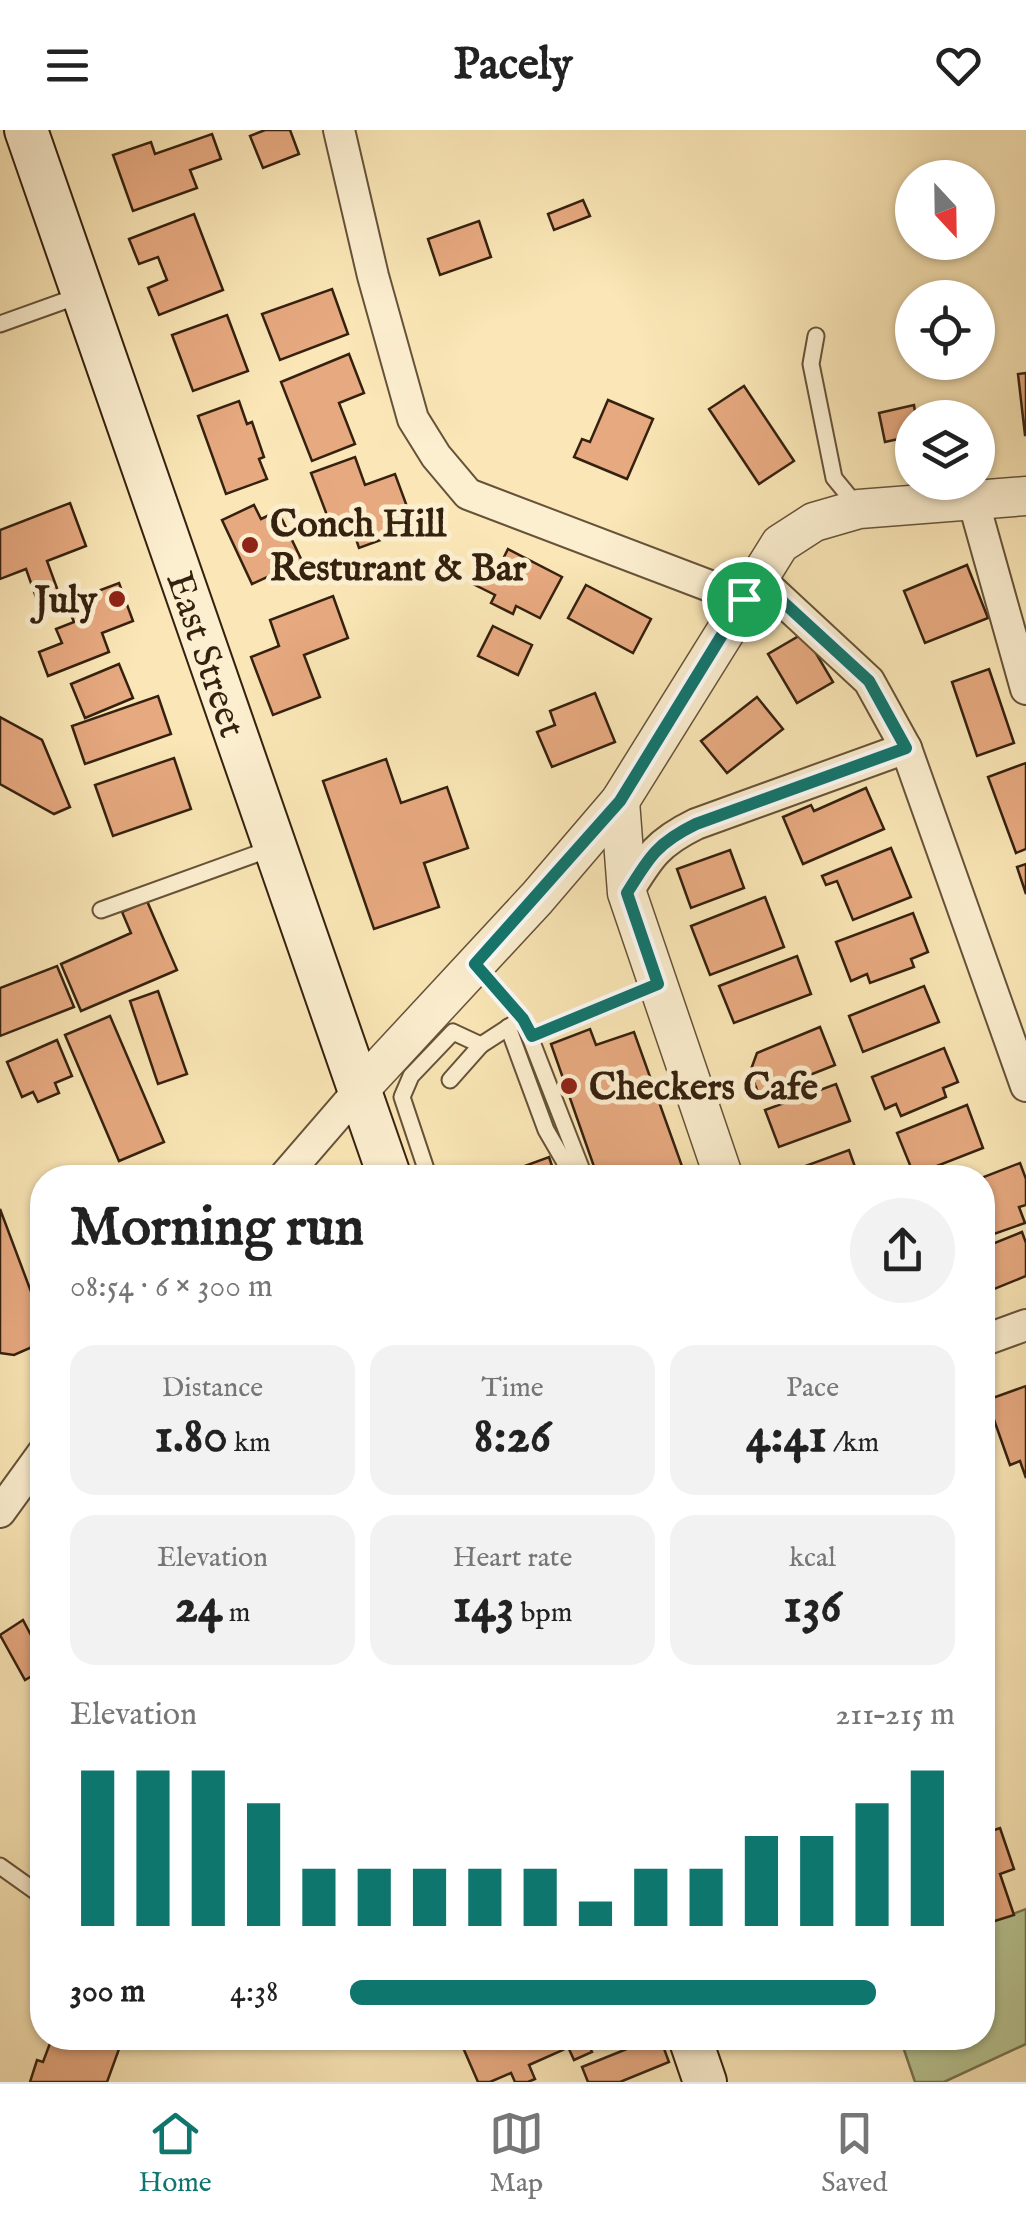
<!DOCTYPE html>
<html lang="en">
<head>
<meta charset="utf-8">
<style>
  :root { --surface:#fff; --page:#f2f2f2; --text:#222; --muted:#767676; --line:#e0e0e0; --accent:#0f766e }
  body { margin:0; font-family:"IM FELL English",serif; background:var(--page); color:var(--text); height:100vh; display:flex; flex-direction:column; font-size:38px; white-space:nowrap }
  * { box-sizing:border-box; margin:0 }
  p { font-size:32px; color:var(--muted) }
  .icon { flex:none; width:55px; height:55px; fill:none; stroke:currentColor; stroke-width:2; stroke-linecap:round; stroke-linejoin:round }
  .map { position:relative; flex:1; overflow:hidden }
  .panel { position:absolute; left:30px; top:1035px; width:965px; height:885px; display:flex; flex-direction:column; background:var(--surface); border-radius:40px; box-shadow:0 2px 8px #0004 }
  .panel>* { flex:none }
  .needle { width:65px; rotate:158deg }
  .buttons { position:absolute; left:895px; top:30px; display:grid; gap:20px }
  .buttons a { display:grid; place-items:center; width:100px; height:100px; border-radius:50%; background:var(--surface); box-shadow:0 2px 8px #0004; font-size:50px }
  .pin { position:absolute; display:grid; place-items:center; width:85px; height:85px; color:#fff; margin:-42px; border:5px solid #fff; border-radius:50%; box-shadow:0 2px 10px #0007 }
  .round { display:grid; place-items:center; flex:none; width:105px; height:105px; border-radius:52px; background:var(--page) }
  .overview { display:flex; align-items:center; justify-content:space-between; height:170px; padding:0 40px }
  h1 { font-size:55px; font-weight:800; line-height:75px }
  .figures { display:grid; grid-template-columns:repeat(3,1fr); gap:15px; height:170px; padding:10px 40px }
  .figures div { display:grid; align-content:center; border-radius:25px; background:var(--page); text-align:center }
  .figures b { font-size:50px; font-weight:800 }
  .figures small { font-size:28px; font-weight:400 }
  .figures p { font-size:28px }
  .chart { height:280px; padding:20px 40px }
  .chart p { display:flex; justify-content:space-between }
  .chart svg { width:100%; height:180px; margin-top:10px; stroke:var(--accent); stroke-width:6 }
  ul { padding:0 40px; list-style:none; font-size:32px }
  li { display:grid; grid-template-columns:160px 120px 1fr; align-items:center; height:75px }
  li i { height:25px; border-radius:12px; background:var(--accent) }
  header { display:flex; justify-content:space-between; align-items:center; height:130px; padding:0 40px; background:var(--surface); font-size:45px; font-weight:800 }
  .tabs { display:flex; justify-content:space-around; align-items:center; height:140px; border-top:2px solid var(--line); background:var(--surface); font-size:28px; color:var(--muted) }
  .tabs a { display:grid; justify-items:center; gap:5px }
  .tabs .on { color:var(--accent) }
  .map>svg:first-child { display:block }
  .green { fill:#b8c693; stroke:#767451; stroke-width:2.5 }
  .building { fill:#e7a980; stroke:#35210f; stroke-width:2.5 }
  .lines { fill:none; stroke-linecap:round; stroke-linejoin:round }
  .service-casing { stroke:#665239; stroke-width:19 }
  .minor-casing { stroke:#665239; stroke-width:34 }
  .tertiary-casing { stroke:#665239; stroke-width:41 }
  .secondary-casing { stroke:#35210f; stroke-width:46 }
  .service { stroke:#fcefd0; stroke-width:15 }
  .minor { stroke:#fcefd0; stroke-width:30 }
  .tertiary { stroke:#fcefd0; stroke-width:38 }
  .secondary { stroke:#fcefd0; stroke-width:42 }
  .route-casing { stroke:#fff; stroke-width:20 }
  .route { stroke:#0f766e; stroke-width:12 }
  .poi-dot { fill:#8f2418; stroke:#fcefd0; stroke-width:4 }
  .labels { text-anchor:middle; stroke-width:10; stroke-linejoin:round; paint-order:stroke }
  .poi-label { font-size:38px; font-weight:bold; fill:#35210f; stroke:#fcefd0; text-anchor:start }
  .street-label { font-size:38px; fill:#35210f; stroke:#fcefd0 }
</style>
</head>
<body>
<header><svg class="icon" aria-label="menu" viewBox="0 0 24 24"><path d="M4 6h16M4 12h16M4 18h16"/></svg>Pacely<svg class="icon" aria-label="heart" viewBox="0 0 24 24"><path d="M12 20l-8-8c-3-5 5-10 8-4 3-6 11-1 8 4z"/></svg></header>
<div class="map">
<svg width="1026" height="1952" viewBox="0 0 1026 1952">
  <rect width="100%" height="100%" fill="#fae6b6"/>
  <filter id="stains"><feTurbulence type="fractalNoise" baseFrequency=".002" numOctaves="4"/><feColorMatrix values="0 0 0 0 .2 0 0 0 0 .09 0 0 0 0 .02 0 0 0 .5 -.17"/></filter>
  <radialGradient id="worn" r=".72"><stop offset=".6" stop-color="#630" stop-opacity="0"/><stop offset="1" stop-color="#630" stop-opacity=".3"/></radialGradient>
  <path class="green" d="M1026,1779V1914L944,1952H915L900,1908H982L983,1795Z"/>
  <g class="building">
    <path d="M265,0H290L299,24L263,38L250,6Z"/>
    <path d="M212,4L221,29L190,40L197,58L133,81L113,25L151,12L155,24Z"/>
    <path d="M583,70L590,86L554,100L548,84Z"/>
    <path d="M194,84L223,160L159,185L148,158L167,150L158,127L139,134L129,109Z"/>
    <path d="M479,91L491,127L440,145L428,109Z"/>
    <path d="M332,159L348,204L280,230L262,184Z"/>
    <path d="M227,185L248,241L193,261L172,205Z"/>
    <path d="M349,224L364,263L339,273L355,314L312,331L281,252Z"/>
    <path d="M1026,243V305H1025L1018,244Z"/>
    <path d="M744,256L794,331L759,354L709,279Z"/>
    <path d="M608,270L653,289L627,349L574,327L582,309L590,312Z"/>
    <path d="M239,271L247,294L252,292L264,327L259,329L267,349L226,364L198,286Z"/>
    <path d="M914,275L916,288H912V306L885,312L879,283Z"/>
    <path d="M355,327L365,355L395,344L409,382L384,392L389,407L359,418L354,403L336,409L311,343Z"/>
    <path d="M70,373L86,416L47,431L58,461L37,470L26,439L0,449V400Z"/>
    <path d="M254,375L261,389L278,381L302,431L252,454L222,390Z"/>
    <path d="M508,419L562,447L540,488L516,476L513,484L491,473L495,465L471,453L485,427L500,435Z"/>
    <path d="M967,435L988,488L925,513L904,461Z"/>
    <path d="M119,453L133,491L102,503L109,522L48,546L39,522L62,513L56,499L74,492L66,473Z"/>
    <path d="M586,455L651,489L633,523L568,488Z"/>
    <path d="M333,466L348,508L304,525L320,567L273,585L251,527L279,516L270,490Z"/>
    <path d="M493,496L532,515L518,545L478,526Z"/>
    <path d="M804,503L833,552L797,573L768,524Z"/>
    <path d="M119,534L133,568L85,588L71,554Z"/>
    <path d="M989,539L1014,613L977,626L952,552Z"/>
    <path d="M595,563L615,612L552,637L537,602L555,595L550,581Z"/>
    <path d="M158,566L171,604L85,634L72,596Z"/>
    <path d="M757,567L783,599L727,643L701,611Z"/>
    <path d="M0,587L42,610L70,677L54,684L0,654Z"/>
    <path d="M174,628L191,679L113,706L95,655Z"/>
    <path d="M386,629L401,673L447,657L468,718L424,733L439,777L374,799L323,651Z"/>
    <path d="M1026,633V719L1016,723L988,647Z"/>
    <path d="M866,658L884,699L803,734L783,687L811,675L814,681Z"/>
    <path d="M891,718L911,767L853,790L837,751L826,755L822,746Z"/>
    <path d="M730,720L744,758L691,778L677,739Z"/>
    <path d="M1026,734V764L1017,737Z"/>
    <path d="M765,767L784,817L710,845L691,796Z"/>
    <path d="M147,771L177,840L81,881L61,834L131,803L122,782Z"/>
    <path d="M913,783L928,822L911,829L914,837L870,853L867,844L851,851L836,812Z"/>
    <path d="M797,826L811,864L734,893L719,856Z"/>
    <path d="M57,836L74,877L0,906V858Z"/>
    <path d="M924,856L939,892L863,922L849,886Z"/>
    <path d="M158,861L187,944L158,954L130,871Z"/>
    <path d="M110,886L164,1012L119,1031L65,905Z"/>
    <path d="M820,897L835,935L759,965L750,942L757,923Z"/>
    <path d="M590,899L596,915L634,902L683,1039L659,1048H598L551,914Z"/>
    <path d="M57,910L72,946L55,953L59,963L38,972L33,962L22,967L7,932Z"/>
    <path d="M944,918L958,952L943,958L946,967L901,986L896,974L885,979L872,947Z"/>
    <path d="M836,954L850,991L779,1017L765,980Z"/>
    <path d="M967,975L983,1018L914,1045L897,1003Z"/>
    <path d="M849,1020L859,1048H775V1047Z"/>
    <path d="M549,1027L556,1048H492Z"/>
    <path d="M1020,1033L1026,1049V1075L1019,1077L1025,1093L994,1104L991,1096L982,1100L981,1048Z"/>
    <path d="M0,1079L39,1183L35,1185L42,1205L30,1218L14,1225L0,1223Z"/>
    <path d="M1022,1102L1026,1113V1146L982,1164V1118Z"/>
    <path d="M1026,1256V1348L1020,1331L1010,1335L987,1270Z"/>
    <path d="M23,1490L42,1526V1540L25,1550L0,1505Z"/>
    <path d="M982,1648L992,1676L982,1679Z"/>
    <path d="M1000,1698L1014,1739L1000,1744L1014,1785L982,1795V1704Z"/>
    <path d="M52,1908L73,1914L75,1908H123L107,1952H30L37,1930L43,1932Z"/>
    <path d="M475,1908H557L563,1920L529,1935L535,1949L528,1952H515L511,1943L490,1952H478L461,1913Z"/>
    <path d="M564,1908H585L592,1922L574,1930Z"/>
    <path d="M654,1908H660L669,1932L620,1952H588L582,1937Z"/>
  </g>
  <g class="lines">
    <g class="service-casing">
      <g id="service">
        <path d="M0,194L81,165"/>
        <path d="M816,206L811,234L834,348L857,376"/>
        <path d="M101,780L270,719"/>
        <path d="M477,836L523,889L585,1048"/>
        <path d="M508,897L546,1000L564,1031L569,1048"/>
        <path d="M531,906L657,855"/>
        <path d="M450,950L481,915L515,893"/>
        <path d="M429,1048L402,967L411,946L453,902L481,915"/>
        <path d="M0,1736L42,1766"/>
      </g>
    </g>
    <g class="minor-casing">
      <g id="minor">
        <path d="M339,0L373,146L413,289L436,326L468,364L744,469"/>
        <path d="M973,370L1026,559"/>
        <path d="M757,447L869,551L906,618L1026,956"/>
        <path d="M627,763C649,727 657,713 696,694L906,618"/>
        <path d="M283,1048L359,960"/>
        <path d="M982,1211L1026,1195"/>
        <path d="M0,1382L42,1324"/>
      </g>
    </g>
    <g class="tertiary-casing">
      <g id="tertiary">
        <path d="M620,671L627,763L724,1048"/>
        <path d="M359,960L537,768L620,671L780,414L814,392L859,379L1026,366"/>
      </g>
    </g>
    <g class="secondary-casing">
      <g id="secondary">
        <path d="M26,0L390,1048"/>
        <path d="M690,1908L705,1952"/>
      </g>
    </g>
    <use href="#service" class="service"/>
    <use href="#minor" class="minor"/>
    <use href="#tertiary" class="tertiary"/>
    <use href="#secondary" class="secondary"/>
  </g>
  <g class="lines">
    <g class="route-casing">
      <path id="route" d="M757,448L869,551L906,618L696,694C657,713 649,727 627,763L658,854L532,906L523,889L475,834L620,671Z"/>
    </g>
    <use href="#route" class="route"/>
  </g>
  <g class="poi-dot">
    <circle cx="250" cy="415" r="10"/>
    <circle cx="117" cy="469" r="10"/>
    <circle cx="569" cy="956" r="10"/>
  </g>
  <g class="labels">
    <g class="poi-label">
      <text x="270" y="406">Conch Hill<tspan x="270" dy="44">Resturant &amp; Bar</tspan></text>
      <text x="97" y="482" text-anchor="end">July</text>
      <text x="589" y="969">Checkers Cafe</text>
    </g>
    <g class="street-label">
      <text transform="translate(207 524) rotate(71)" y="13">East Street</text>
    </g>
  </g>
  <rect width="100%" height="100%" filter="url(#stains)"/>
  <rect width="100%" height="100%" fill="url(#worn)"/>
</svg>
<div class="buttons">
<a><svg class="needle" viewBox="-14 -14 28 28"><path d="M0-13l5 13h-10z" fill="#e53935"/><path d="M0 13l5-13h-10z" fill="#767676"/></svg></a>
<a><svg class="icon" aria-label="locate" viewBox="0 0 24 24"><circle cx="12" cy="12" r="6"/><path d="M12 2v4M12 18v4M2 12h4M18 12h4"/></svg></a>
<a><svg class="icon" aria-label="layers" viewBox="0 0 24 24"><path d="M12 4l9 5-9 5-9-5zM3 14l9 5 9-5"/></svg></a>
</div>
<div class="pin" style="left:744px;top:469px;background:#1e9e55"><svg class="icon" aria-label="arrive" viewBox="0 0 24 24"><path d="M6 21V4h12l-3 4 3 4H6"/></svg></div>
<section class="panel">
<div class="overview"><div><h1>Morning run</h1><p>08:54 · 6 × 300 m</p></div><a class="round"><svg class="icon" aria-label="share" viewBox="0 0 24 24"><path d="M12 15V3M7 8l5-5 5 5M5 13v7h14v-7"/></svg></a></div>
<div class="figures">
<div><p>Distance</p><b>1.80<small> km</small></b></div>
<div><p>Time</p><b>8:26</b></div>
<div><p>Pace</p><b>4:41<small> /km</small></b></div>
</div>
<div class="figures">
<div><p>Elevation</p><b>24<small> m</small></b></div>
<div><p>Heart rate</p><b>143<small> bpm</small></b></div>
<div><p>kcal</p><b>136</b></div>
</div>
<div class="chart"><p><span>Elevation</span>211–215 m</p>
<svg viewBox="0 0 160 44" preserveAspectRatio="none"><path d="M5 44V6M15 44V6M25 44V6M35 44V14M45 44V30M55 44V30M65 44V30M75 44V30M85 44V30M95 44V38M105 44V30M115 44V30M125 44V22M135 44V22M145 44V14M155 44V6"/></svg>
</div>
<ul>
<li><b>300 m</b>4:38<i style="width:87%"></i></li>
</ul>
</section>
</div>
<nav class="tabs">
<a class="on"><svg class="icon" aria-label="home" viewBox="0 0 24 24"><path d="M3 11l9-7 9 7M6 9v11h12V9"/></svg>Home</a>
<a><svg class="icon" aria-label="map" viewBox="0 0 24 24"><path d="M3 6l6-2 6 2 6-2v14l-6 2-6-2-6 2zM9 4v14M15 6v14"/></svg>Map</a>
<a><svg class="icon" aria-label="saved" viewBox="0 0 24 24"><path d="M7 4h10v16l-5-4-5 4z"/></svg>Saved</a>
</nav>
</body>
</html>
